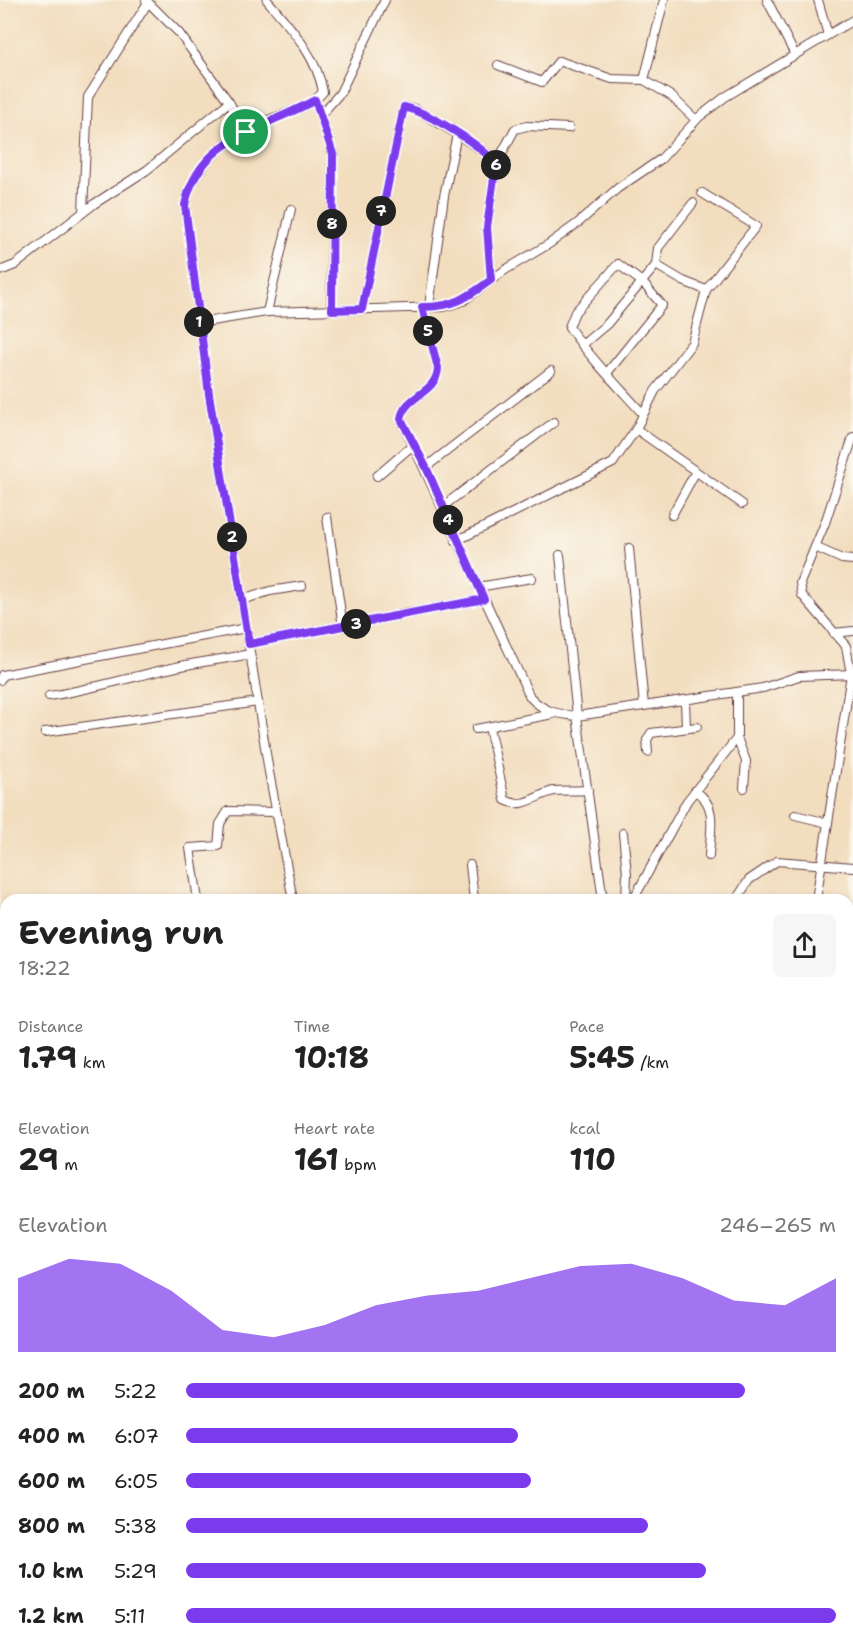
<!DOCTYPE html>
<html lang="en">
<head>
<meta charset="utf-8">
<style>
  :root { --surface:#fff; --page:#f6f6f6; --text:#222; --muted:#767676; --accent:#7c3aed }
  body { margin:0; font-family:"Shantell Sans",sans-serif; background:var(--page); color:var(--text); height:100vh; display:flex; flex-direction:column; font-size:22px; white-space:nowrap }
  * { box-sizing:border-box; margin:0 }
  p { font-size:20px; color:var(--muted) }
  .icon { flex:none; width:33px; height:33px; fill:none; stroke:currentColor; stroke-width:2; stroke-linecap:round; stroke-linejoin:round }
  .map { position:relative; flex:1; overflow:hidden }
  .sheet { position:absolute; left:0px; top:894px; width:854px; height:756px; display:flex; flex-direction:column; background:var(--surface); border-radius:18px 18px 0 0; box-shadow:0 3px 9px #0003 }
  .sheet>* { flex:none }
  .pin { position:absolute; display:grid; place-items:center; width:51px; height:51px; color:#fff; margin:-26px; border:3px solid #fff; border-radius:50%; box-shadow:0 2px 6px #0007 }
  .km { position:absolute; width:30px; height:30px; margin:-15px; border-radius:50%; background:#222; color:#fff; font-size:16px; line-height:30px; text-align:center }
  .round { display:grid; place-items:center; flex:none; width:63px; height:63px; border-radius:9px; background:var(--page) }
  .head { display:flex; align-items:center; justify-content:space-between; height:102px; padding:0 18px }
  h1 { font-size:33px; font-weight:700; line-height:45px }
  .stats { display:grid; grid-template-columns:repeat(3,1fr); gap:9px; height:102px; padding:6px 18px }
  .stats div { display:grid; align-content:center }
  .stats b { font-size:30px; font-weight:700 }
  .stats small { font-size:16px; font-weight:400 }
  .stats p { font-size:16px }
  .chart { height:168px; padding:12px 18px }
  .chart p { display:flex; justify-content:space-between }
  .chart svg { width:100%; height:108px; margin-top:6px; fill:var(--accent); opacity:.7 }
  ul { padding:0 18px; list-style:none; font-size:20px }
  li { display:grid; grid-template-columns:96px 72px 1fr; align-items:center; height:45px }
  li i { height:15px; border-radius:8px; background:var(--accent) }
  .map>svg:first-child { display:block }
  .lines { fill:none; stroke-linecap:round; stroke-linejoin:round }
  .minor-casing { stroke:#633c41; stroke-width:10 }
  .tertiary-casing { stroke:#633c41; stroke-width:11 }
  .minor { stroke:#fff; stroke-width:8 }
  .tertiary { stroke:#fff; stroke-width:9 }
  .route-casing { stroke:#fff; stroke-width:12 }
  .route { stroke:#7c3aed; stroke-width:8 }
</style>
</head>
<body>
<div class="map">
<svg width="853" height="1650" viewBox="0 0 853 1650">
  <rect width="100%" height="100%" fill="#fbf7ec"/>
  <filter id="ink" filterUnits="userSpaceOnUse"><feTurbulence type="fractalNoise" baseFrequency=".0167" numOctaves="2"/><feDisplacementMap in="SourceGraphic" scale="12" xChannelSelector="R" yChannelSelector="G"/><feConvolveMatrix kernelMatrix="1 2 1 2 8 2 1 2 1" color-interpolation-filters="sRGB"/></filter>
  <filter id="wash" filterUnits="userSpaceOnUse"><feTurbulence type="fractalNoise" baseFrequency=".008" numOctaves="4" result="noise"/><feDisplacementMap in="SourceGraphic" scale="24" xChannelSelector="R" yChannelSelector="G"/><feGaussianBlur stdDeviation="1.35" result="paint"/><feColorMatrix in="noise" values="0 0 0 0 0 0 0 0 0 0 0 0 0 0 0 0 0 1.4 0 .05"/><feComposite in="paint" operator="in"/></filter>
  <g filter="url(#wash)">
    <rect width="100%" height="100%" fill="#f2ddbe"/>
  </g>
  <g filter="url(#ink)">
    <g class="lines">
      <g class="minor-casing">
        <g id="minor">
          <path d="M146,0L179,33L229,102L246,132"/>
          <path d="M267,0C290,27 317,56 323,92C308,109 286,112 266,121C228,137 194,164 185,205L209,394L269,772L293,900"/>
          <path d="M767,0L795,55"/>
          <path d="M818,0L828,35"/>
          <path d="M498,65L542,82L559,61L612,79L644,80L671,96L696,120"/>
          <path d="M644,80L664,0"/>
          <path d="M315,101L333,154L331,310"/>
          <path d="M320,116L340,93L385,0"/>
          <path d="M702,193L756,226L706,290"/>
          <path d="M83,212L88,97L147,4"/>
          <path d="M656,265L658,248L693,203"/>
          <path d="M0,271L15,265L94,204L147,170L229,102"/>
          <path d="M491,280L487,227L496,164L515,129L527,126L569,128"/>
          <path d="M422,307L438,368C437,394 405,395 401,419L530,697C544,712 557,714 577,716L763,688L799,676L853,674"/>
          <path d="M429,307L444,196L457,134L489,155L496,164"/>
          <path d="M362,309L404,107L415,109L457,134"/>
          <path d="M267,312L291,209"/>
          <path d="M199,323L267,312L444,307L463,301L505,270L549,244L578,223L618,188L661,159L699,117L725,97L853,20"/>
          <path d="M607,373L662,305L642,282L618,264L575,312L569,327C590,358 618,386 643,414"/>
          <path d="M636,429L742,504"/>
          <path d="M426,467L551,371"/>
          <path d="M377,476L413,445"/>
          <path d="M442,507L554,422"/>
          <path d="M672,515L695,473"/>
          <path d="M327,517L343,627"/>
          <path d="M456,541L613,463L636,429L655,391L692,343L706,290L683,281L656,265L607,324L582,345"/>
          <path d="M815,547L842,559L853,560"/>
          <path d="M629,548L644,706"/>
          <path d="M560,555L577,716L603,900"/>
          <path d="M478,587L532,578"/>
          <path d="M242,600L270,591L302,586"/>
          <path d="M834,633L853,631"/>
          <path d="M249,644L484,599"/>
          <path d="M0,680L2,675L246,628"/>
          <path d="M49,696C94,689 137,675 181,666C204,661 227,659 250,654"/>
          <path d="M685,700L686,728"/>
          <path d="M489,727L505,800C524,810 537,794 554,791C565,790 577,791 588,790"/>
          <path d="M476,729L553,714"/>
          <path d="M45,732L258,702"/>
          <path d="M737,738L746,761L744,788"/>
          <path d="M648,752L647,740L651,733L697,727"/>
          <path d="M695,791C719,805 710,832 709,856"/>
          <path d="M795,815L828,823"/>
          <path d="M623,833L627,874L626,900"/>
          <path d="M470,865L474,900"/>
          <path d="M198,900L190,848L218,846L220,824L228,811L276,812"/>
          <path d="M633,900L687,801L737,738V692"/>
          <path d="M736,900L749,880L777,861L853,867"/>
          <path d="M816,900L851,674L846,646L802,595L800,583L825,523L853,437"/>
          <path d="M0,990L6,989"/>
          <path d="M0,1146L6,1195"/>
          <path d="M848,1227L853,1204"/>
          <path d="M0,1310L6,1352"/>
          <path d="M848,1369L853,1372"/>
          <path d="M0,1376L6,1375"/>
          <path d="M848,1411L853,1415"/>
          <path d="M0,1452L6,1451"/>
          <path d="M852,1516L853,1511"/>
          <path d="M848,1542L853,1546"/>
          <path d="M848,1579L853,1582"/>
          <path d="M410,1644L411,1650"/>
          <path d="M738,1650L740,1644"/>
        </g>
      </g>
      <g class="tertiary-casing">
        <g id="tertiary">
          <path d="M0,1202L6,1204"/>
          <path d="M848,1249L853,1250"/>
        </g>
      </g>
      <use href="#minor" class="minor"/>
      <use href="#tertiary" class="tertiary"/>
    </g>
  </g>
  <g class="lines" filter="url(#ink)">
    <g class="route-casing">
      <path id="route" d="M315,100L333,154L332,310L362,309L404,107C428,112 481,145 496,164L487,227L491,280C465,299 454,307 422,307L438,368C437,394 404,395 401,419L426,467L484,599L249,644L209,394L185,205C199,137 264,129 315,100Z"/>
    </g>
    <use href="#route" class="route"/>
  </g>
</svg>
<div class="pin" style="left:246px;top:132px;background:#1e9e55"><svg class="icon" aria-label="arrive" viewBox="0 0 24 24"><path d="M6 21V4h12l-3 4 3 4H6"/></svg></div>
<b class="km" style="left:199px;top:322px">1</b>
<b class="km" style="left:232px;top:537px">2</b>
<b class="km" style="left:356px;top:624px">3</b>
<b class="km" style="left:448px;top:520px">4</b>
<b class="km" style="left:428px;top:331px">5</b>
<b class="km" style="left:496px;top:165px">6</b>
<b class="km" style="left:381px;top:211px">7</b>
<b class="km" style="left:332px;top:224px">8</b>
<section class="sheet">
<div class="head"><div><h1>Evening run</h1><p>18:22</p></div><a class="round"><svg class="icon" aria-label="share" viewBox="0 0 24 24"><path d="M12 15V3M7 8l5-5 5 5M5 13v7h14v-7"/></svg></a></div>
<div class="stats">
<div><p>Distance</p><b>1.79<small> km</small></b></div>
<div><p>Time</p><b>10:18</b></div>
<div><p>Pace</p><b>5:45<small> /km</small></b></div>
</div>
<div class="stats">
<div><p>Elevation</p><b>29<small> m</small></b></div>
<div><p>Heart rate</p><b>161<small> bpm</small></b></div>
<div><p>kcal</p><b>110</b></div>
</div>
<div class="chart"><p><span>Elevation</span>246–265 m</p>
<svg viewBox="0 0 160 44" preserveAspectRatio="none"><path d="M0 44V14L10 6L20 8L30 19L40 35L50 38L60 33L70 25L80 21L90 19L100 14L110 9L120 8L130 14L140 23L150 25L160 14V44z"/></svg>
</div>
<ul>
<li><b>200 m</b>5:22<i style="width:86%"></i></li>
<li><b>400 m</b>6:07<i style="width:51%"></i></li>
<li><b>600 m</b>6:05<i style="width:53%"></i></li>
<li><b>800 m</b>5:38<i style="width:71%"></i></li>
<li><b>1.0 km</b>5:29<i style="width:80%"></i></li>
<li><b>1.2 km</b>5:11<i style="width:100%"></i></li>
</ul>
</section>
</div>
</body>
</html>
